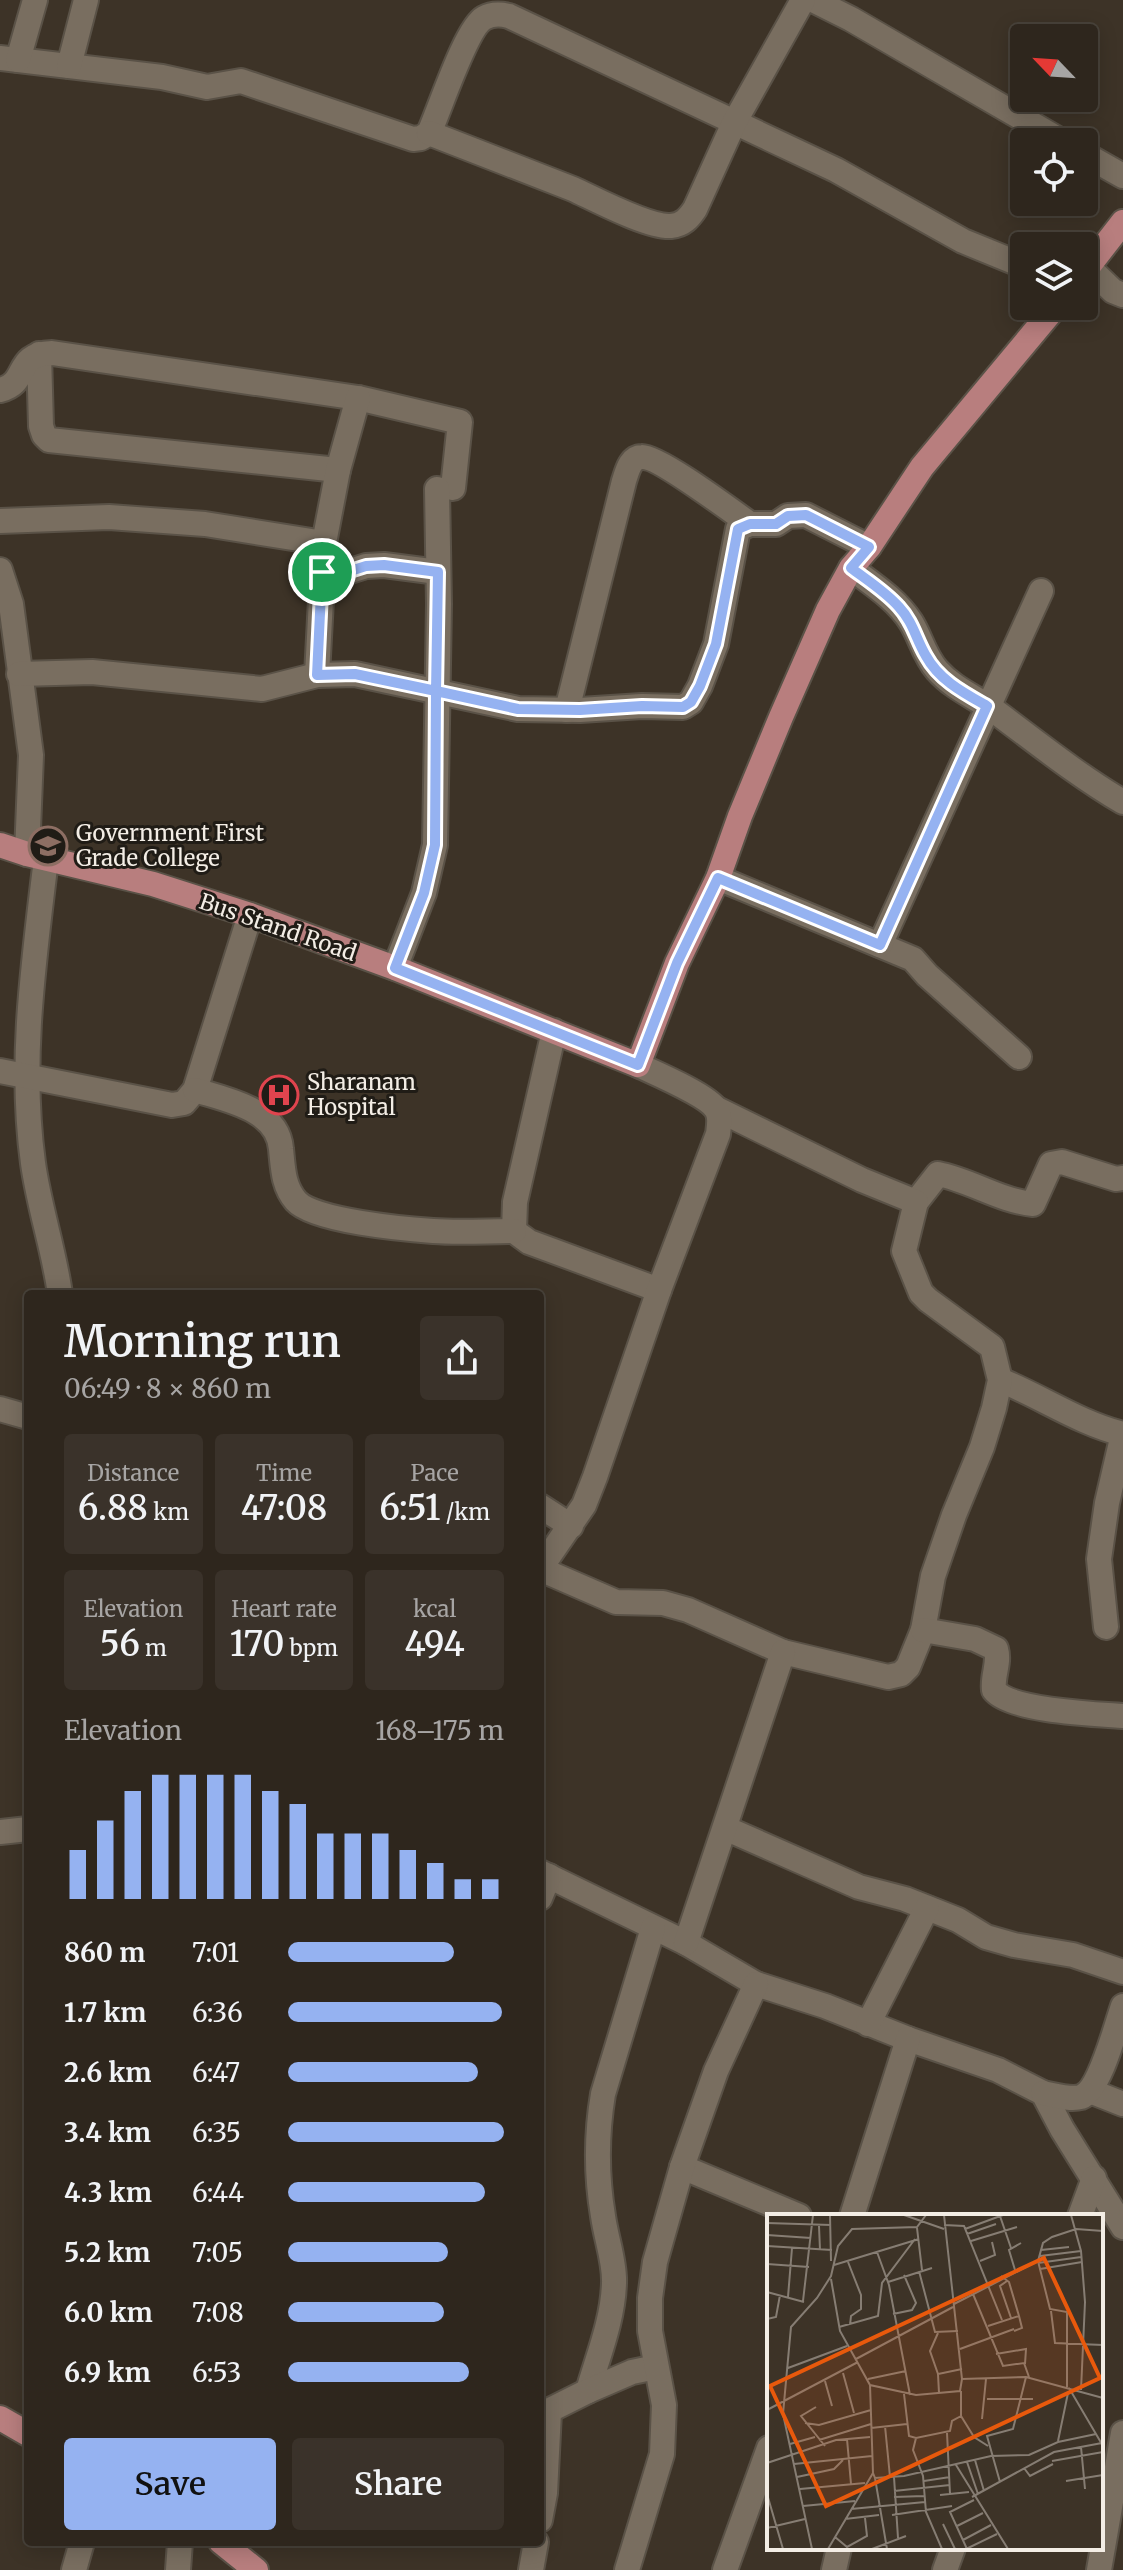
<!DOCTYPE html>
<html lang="en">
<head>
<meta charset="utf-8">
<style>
  :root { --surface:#2e261d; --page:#3a322a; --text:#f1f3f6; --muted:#a7a5a4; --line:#49433b; --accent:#95b2f1 }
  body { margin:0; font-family:Merriweather,serif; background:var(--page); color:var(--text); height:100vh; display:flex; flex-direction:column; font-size:30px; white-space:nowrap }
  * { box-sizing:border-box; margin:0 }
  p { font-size:26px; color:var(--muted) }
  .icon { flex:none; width:44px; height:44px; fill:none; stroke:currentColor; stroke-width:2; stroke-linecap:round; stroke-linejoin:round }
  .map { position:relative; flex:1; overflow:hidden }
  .details { position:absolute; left:24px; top:1290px; width:520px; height:1256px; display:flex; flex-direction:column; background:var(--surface); border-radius:8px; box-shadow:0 4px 20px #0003,0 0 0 2px var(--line) }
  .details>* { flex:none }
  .needle { width:52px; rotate:295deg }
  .controls { position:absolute; left:1010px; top:24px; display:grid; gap:16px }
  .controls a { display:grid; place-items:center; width:88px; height:88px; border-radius:8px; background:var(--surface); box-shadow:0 4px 20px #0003,0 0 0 2px var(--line); font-size:40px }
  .pin { position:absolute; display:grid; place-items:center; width:68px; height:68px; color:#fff; margin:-34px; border:4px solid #fff; border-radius:50%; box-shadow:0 2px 8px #0007 }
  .round { display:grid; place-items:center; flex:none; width:84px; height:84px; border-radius:8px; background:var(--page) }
  .overview { display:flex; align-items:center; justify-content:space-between; height:136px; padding:0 40px }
  h1 { font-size:44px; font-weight:600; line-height:60px }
  .stats { display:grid; grid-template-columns:repeat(3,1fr); gap:12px; height:136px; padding:8px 40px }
  .stats div { display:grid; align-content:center; border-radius:8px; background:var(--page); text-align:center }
  .stats b { font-size:34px; font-weight:600 }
  .stats small { font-size:22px; font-weight:400 }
  .stats p { font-size:22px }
  .chart { height:224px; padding:16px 40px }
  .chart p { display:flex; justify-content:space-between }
  .chart svg { width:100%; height:144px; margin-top:8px; stroke:var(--accent); stroke-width:6 }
  .primary-button { display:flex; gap:16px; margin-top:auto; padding:16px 40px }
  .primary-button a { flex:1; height:92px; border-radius:8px; background:var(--accent); color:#111; font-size:32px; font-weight:600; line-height:92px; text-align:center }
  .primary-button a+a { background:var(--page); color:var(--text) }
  ul { padding:0 40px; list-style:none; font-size:26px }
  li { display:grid; grid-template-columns:128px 96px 1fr; align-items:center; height:60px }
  li i { height:20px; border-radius:10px; background:var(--accent) }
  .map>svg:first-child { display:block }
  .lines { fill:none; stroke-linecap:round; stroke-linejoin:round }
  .minor-casing { stroke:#5a5247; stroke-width:28 }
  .major-casing { stroke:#5a5247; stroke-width:28 }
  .minor { stroke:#796e60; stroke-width:24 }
  .major { stroke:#b87e7e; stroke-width:24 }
  .route-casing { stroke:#fff; stroke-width:16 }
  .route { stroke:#95b2f1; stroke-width:10 }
  .labels { text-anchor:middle; stroke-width:6; stroke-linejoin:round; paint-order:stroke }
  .poi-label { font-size:22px; fill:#f3ede5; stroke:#201c16; text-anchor:start }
  .street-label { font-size:22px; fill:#f3ede5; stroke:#201c16 }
  .inset-road { fill:none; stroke:#867d73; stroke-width:2 }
  .view { fill:#e8590c; fill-opacity:0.15; stroke:#e8590c; stroke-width:4 }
  .inset-edge { fill:none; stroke:#f3ede5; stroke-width:4 }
</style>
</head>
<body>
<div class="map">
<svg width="1123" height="2570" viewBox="0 0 1123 2570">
  <rect width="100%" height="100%" fill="#3d3327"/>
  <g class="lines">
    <g class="minor-casing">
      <g id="minor">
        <path d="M813,0L851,19L1063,142"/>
        <path d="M0,58L162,77L207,87L241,81L413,139L421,138L429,133C440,109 466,28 484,18C493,13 501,14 509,16L836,170L963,241L1024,266"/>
        <path d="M18,60L35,0"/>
        <path d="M69,66L86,0"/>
        <path d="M429,133C477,152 525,170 573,189C595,199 649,228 671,226C683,225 689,218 695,209L734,123L803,0"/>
        <path d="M1084,154L1123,176"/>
        <path d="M1088,267L1113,291L1123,295"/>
        <path d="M39,354L41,426L44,435L49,440L338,470"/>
        <path d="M0,390C30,383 13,354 52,353L358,398L460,422L453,488"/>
        <path d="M0,521L109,517L205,524L324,543"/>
        <path d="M851,568C872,584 896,599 911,622C921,638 924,655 937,670C953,688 973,696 992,709C1035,741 1077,775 1123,802"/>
        <path d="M0,570L11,604L31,755L27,854"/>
        <path d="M322,572L344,573L366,566L384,565L438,572"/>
        <path d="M19,674L92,672L262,689L317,675L355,674L518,709L580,710L642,706L683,707L691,702L700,686L716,644L738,529L750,524H776L788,516L806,515L869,547"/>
        <path d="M317,675L324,543L338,470L358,398"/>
        <path d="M567,710L624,481C627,472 630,457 642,457C658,456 733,512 750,524"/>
        <path d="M46,859C34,960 19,1061 33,1163C39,1207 54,1250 60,1294"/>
        <path d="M718,878L913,959L927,975L1019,1057"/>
        <path d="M880,945L1041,591"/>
        <path d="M395,968L424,893L435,845L439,604L437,489"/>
        <path d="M554,1031L515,1202L514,1231L529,1242L659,1290"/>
        <path d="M0,1071L172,1105L184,1103L195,1090L250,915"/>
        <path d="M195,1090C227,1100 278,1109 281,1149C283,1168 283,1186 296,1201C314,1221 405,1229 433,1231C460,1233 487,1231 514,1231"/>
        <path d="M916,1202L938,1174C970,1180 1000,1201 1033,1204L1051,1164L1062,1162L1116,1179L1123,1178"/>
        <path d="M1000,1380C1042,1397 1079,1423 1123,1434L1107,1503L1099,1559L1106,1627"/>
        <path d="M0,1409L28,1417"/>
        <path d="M540,1506L571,1526"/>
        <path d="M540,1569L616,1602L663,1603L688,1610L783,1652L888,1677L901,1674L908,1667L923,1630L933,1576L954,1515L982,1447L994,1408L1000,1380L992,1347L928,1300L921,1293L904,1251L916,1202L862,1180L717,1109"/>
        <path d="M540,1569L584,1505L595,1477L659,1290L718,1134C719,1126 721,1116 716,1109C707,1095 655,1073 638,1065"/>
        <path d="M923,1630L975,1639L996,1649C1000,1663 992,1676 994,1690C1010,1711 1096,1714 1123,1716"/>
        <path d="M725,1828L859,1887L905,1899L958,1920L986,1937L1014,1945L1073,1955L1123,1972"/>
        <path d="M0,1832L28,1829"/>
        <path d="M540,1872L686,1943L756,1984L825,2006L908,2039L998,2070L1043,2093L1062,2129L1123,2227"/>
        <path d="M540,1898L549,1876"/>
        <path d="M686,1943L783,1652"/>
        <path d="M868,2024L927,1908"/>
        <path d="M1090,2091L1123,2104"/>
        <path d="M1043,2093C1054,2095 1070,2100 1081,2097C1100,2090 1116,2026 1123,2006"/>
        <path d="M682,2167L799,2216"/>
        <path d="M852,2216L908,2039"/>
        <path d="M1080,2216L1094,2178"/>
        <path d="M588,2391C598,2356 613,2320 614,2283C615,2262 606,2238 603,2216C596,2174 596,2136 603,2094L653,1928"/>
        <path d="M540,2415L588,2391L632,2372L656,2367"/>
        <path d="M540,2520L545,2493L549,2412"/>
        <path d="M74,2570L82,2542"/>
        <path d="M178,2570L180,2542"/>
        <path d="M531,2570L536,2542"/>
        <path d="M627,2570L662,2454L664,2405L650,2331V2298L655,2262L682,2167L716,2071L756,1984"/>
        <path d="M725,2570L769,2448"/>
        <path d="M834,2570L839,2548"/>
        <path d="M945,2570L953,2548"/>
        <path d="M1099,2570L1123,2433"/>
      </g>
    </g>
    <g class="major-casing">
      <g id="major">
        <path d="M1084,272L1123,222"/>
        <path d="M0,845L27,854L153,884L250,915L395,968L638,1065L677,963L718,878L740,816L781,717L828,610L851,568L869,547L922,467L1056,306"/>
        <path d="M0,2418L28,2434"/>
        <path d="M221,2542L256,2570"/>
      </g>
    </g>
    <use href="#minor" class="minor"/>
    <use href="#major" class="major"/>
  </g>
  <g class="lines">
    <g class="route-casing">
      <path id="route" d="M322,572L317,675L355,674L436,691L435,845L424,893L395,968L638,1065L677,963L718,878L880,945L987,706C964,693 939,680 926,656C916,639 913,622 899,607C886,592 867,580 851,568L869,547L806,515L788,516L776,524H750L738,529L716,644L700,686L691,702L683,707L642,706L580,710L518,709L436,691L438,572L384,565L366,566L344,573L322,572"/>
    </g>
    <use href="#route" class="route"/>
  </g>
  <defs>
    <g id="university-ring" transform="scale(2)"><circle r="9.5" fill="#201c16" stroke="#8d6e63" stroke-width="1.5"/><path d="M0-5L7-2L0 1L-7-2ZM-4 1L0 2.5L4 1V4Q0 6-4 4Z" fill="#8d6e63"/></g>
    <g id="hospital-ring" transform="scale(2)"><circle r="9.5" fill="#201c16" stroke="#e0444e" stroke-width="1.5"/><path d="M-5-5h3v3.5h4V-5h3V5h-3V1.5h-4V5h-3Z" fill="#e0444e"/></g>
  </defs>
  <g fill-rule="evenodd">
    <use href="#university-ring" x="48" y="846"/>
    <use href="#hospital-ring" x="279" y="1095"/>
  </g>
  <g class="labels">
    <g class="poi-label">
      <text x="76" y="841">Government First<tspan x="76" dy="25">Grade College</tspan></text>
      <text x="307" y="1090">Sharanam<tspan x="307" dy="25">Hospital</tspan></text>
    </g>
    <g class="street-label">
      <text transform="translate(278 927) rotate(19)" y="8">Bus Stand Road</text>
    </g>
  </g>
  <g transform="translate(767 2214)">
    <rect width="336" height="336" fill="#3d3327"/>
    <path class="inset-road" d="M63,1L64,47M137,1L177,15M177,1L195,165L259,163L336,184M304,1L314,37L318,88L314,176M233,2L244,34M0,9L64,11M177,11L197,12L235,106M52,12L53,36M150,14L155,56M198,15L236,1M200,20L229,10M0,21L44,24M204,27L250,13M0,32L65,36M274,36L302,33M110,38L122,71L143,181M273,42L314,37M213,47L228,41L225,28M271,47L283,95L300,98V173M81,48L94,81V95L84,102L83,111M271,49L314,43M0,50L42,53M67,51L152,25M273,55L315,48M248,56L242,36L254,29M152,57L168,118L191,117M234,62L242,68L252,102L255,114L247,117M64,65L73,117L103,171L149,181L193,177L195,165M240,67L233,72L244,104M121,68L165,54M0,78L37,88M206,80L236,152L257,149L262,163M21,83L25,34M36,87L46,1M187,90L271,47L276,29L285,23L309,15L336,17M284,97L288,129L336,131M126,100L145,96L149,89L137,61M0,105L9,103L13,81M221,112L252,102M72,113L111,102L115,69L148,25M171,119L163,137L171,160M193,135L247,115M229,140L259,135L258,150M89,145L186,93M21,154L80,132M76,159L87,199M101,165L139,157M58,167L65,192M302,174L336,232M172,179L171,160L195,155M137,180L142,222L149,224L183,217L185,207L194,202V177M220,185H266M49,193L34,202L58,232M0,196L91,148M194,202L207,223L221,232M215,205L219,165M38,209L52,211L104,196M118,212L123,263M104,214L140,210M180,219L183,280M149,224L146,236L156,262L159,298L175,335M80,225L84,270M52,226L104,210M291,227L301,179M23,230L48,223M314,233L318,275M208,246L217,277M285,247L336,238M200,248L211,280M0,249L69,226L103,223M27,250L105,242M189,251L241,335M257,254L263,262L286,250M106,259L108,264L137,262L224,242L262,241L291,228L329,220M30,263L67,255L76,246M127,263L131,324M108,264L120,335M157,267L183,263M299,267L336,261M233,268L220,222L246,215L259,163M33,275L98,269M127,277L183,271M0,280L16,335M173,281L202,278M127,283L157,282M205,283L287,238L335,229M36,292L88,287M84,295L158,288M125,301L185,292M78,305L112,301M176,310L188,335M190,312L216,299M0,314L38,305M68,323L80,333L100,322L98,304M196,326L224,311M45,335L16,200L24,113L50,84L64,62L71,32L85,15L150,13L159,1M61,335L106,259L103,171M105,335L139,322M199,335L230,320M200,335L183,298L207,286"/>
    <path class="view" d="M277,44L333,164L59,292L3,172Z"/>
    <rect width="336" height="336" class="inset-edge"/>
  </g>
</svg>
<div class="controls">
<a><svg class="needle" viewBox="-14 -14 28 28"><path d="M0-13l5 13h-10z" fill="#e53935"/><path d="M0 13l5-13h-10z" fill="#a7a5a4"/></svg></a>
<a><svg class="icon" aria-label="locate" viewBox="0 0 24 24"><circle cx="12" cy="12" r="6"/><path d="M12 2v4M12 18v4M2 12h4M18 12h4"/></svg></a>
<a><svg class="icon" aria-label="layers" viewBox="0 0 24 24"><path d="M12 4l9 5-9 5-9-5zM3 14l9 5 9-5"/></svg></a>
</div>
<div class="pin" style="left:322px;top:572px;background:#1e9e55"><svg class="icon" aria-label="arrive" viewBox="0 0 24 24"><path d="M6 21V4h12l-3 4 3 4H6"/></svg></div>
<section class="details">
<div class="overview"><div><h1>Morning run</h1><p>06:49 · 8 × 860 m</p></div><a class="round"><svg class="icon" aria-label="share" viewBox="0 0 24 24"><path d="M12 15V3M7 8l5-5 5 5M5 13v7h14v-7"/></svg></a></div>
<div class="stats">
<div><p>Distance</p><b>6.88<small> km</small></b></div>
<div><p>Time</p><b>47:08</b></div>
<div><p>Pace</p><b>6:51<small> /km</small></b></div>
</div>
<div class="stats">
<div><p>Elevation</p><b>56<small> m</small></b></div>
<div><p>Heart rate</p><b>170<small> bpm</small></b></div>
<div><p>kcal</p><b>494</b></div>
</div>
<div class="chart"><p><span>Elevation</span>168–175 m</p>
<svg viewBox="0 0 160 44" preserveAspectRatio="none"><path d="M5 44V29M15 44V20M25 44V11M35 44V6M45 44V6M55 44V6M65 44V6M75 44V11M85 44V15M95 44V24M105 44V24M115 44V24M125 44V29M135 44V33M145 44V38M155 44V38"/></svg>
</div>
<ul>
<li><b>860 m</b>7:01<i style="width:77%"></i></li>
<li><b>1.7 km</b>6:36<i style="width:99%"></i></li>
<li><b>2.6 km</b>6:47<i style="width:88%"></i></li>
<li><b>3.4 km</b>6:35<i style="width:100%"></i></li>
<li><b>4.3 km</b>6:44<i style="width:91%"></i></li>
<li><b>5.2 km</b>7:05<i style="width:74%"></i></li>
<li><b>6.0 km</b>7:08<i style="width:72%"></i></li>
<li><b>6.9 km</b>6:53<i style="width:84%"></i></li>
</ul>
<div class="primary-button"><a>Save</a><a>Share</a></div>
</section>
</div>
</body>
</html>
